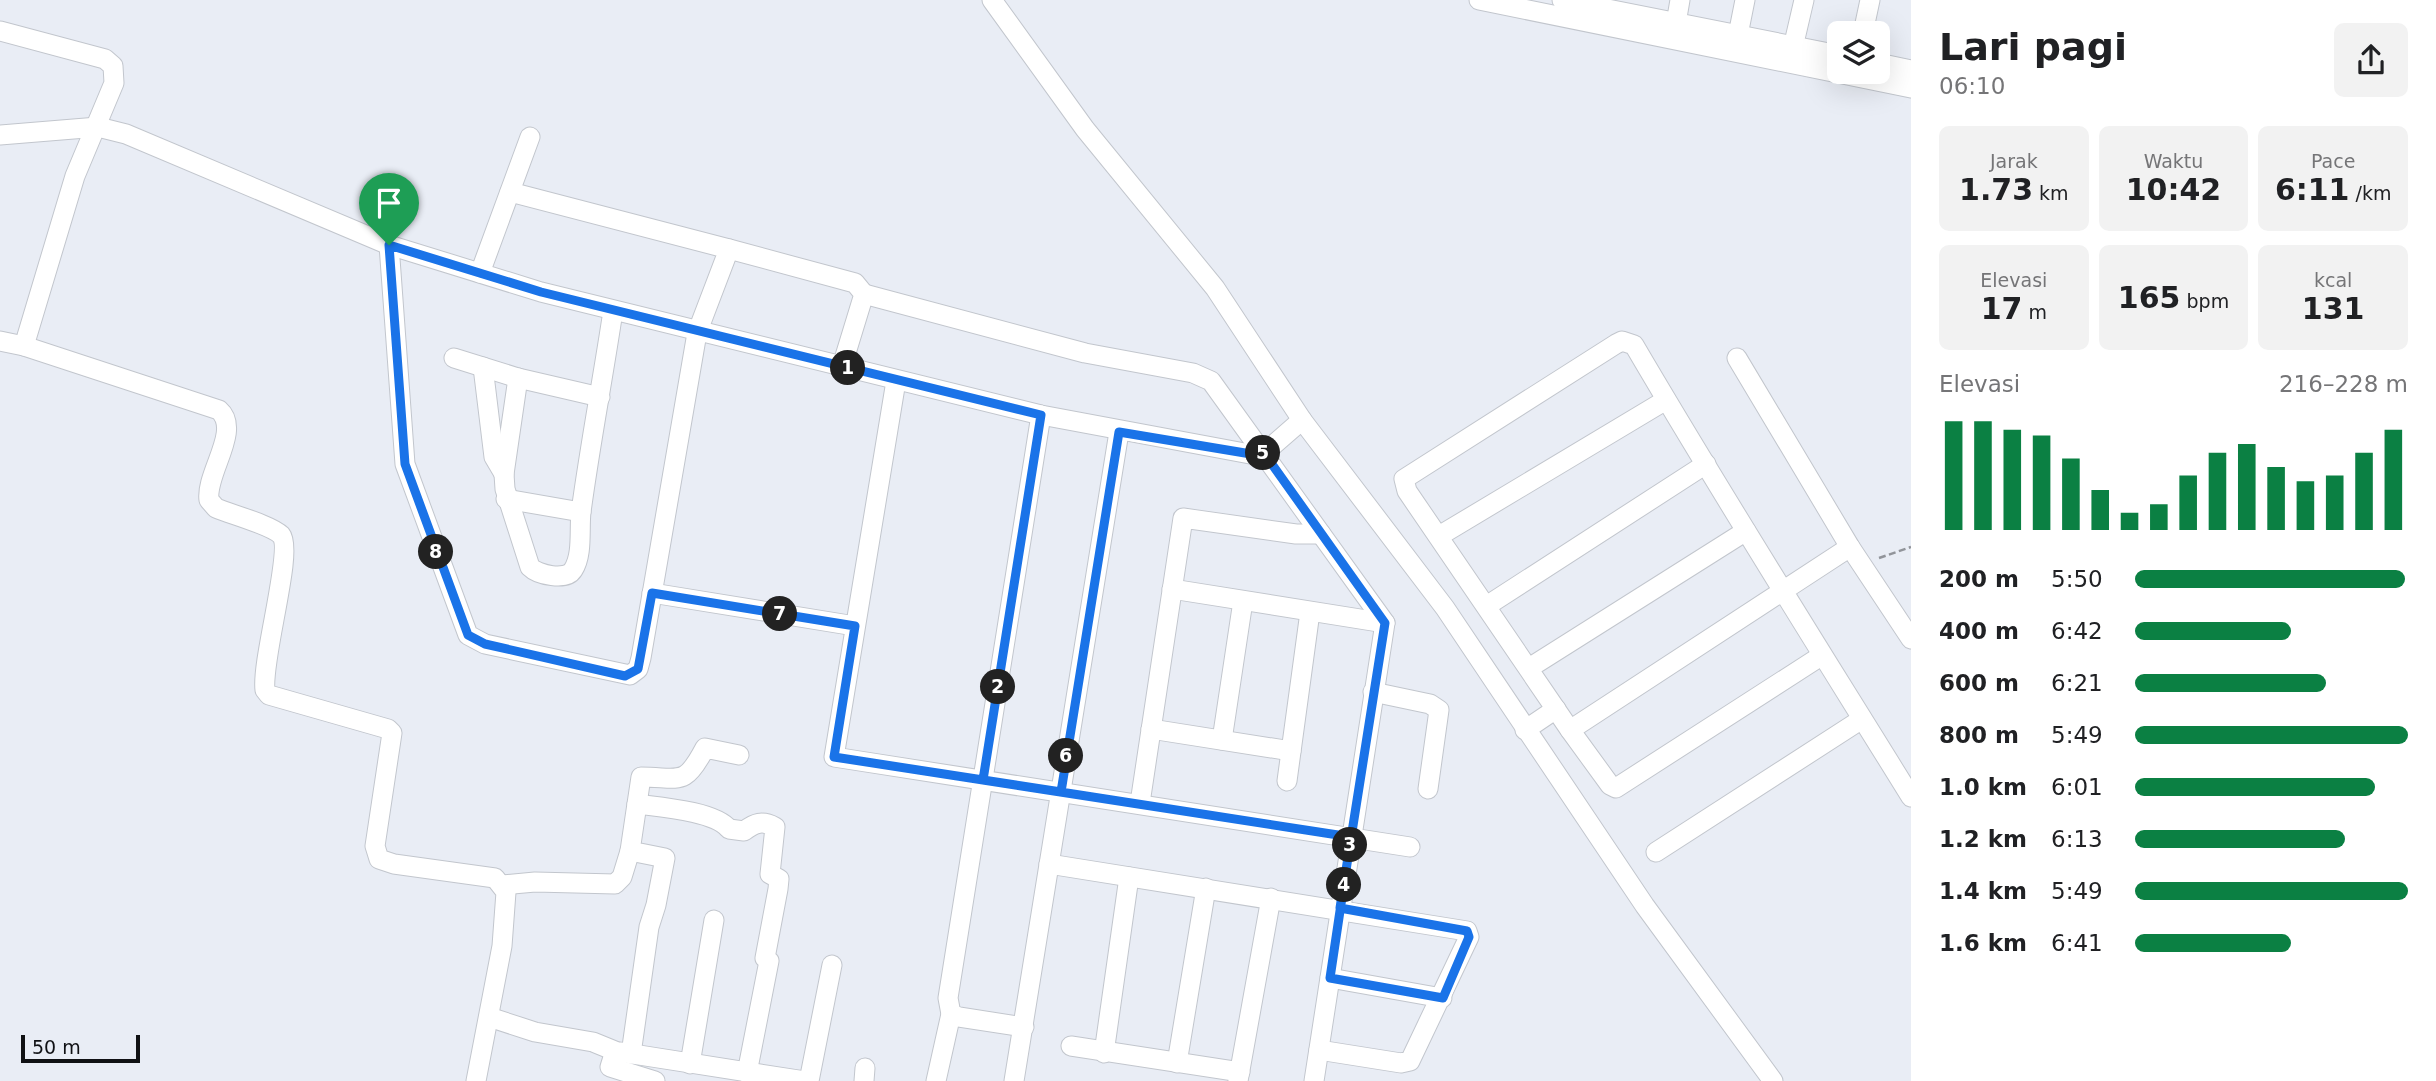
<!DOCTYPE html>
<html lang="id">
<head>
<meta charset="utf-8">
<style>
  :root { --surface:#fff; --page:#f2f2f2; --text:#202124; --muted:#757577; --accent:#0b8043 }
  body { margin:0; font-family:"DejaVu Sans",sans-serif; background:var(--page); color:var(--text); height:100vh; display:flex; flex-direction:column; font-size:26px; white-space:nowrap }
  * { box-sizing:border-box; margin:0 }
  p { font-size:23px; color:var(--muted) }
  .icon { flex:none; width:38px; height:38px; fill:none; stroke:currentColor; stroke-width:2; stroke-linecap:round; stroke-linejoin:round }
  .map { position:relative; flex:1; overflow:hidden }
  .side { display:flex; flex-direction:column; background:var(--surface); width:525px }
  .side>* { flex:none }
  .buttons { position:absolute; left:1827px; top:21px; display:grid; gap:14px }
  .buttons a { display:grid; place-items:center; width:63px; height:63px; border-radius:10px; background:var(--surface); box-shadow:0 7px 28px #0002; font-size:35px }
  .scale { position:absolute; left:21px; bottom:18px; width:119px; box-sizing:border-box; padding-left:7px; border:4px solid #101114; border-top:0; font-size:19px; line-height:24px; white-space:nowrap; color:#101114; -webkit-text-stroke:5px #e9edf5; paint-order:stroke }
  .pin { position:absolute; display:grid; place-items:center; width:60px; height:60px; color:#fff; margin:-72px -30px; border-radius:50% 50% 50% 0; rotate:-45deg; box-shadow:0 0 7px #0007 }
  .pin .icon { rotate:45deg }
  .km { position:absolute; width:35px; height:35px; margin:-18px; border-radius:50%; background:#222; color:#fff; font-size:19px; line-height:35px; text-align:center }
  .round { display:grid; place-items:center; flex:none; width:74px; height:74px; border-radius:10px; background:var(--page) }
  .head { display:flex; align-items:center; justify-content:space-between; height:119px; padding:0 28px }
  h1 { font-size:38px; font-weight:700; line-height:52px }
  .metrics { display:grid; grid-template-columns:repeat(3,1fr); gap:10px; height:119px; padding:7px 28px }
  .metrics div { display:grid; align-content:center; border-radius:10px; background:var(--page); text-align:center }
  .metrics b { font-size:30px; font-weight:700 }
  .metrics small { font-size:19px; font-weight:400 }
  .metrics p { font-size:19px }
  .chart { height:196px; padding:14px 28px }
  .chart p { display:flex; justify-content:space-between }
  .chart svg { width:100%; height:126px; margin-top:7px; stroke:var(--accent); stroke-width:6 }
  ul { padding:0 28px; list-style:none; font-size:23px }
  li { display:grid; grid-template-columns:112px 84px 1fr; align-items:center; height:52px }
  li i { height:18px; border-radius:9px; background:var(--accent) }
  main { display:flex; flex:1; min-height:0 }
  .map>svg:first-child { display:block }
  .lines { fill:none; stroke-linecap:round; stroke-linejoin:round }
  .minor-casing { stroke:#c2c6cd; stroke-width:21 }
  .path { stroke:#91949a; stroke-width:2.5; stroke-dasharray:7 3.5; stroke-linecap:butt }
  .minor { stroke:#fff; stroke-width:19 }
  .route-casing { stroke:#fff; stroke-width:14 }
  .route { stroke:#1a73e8; stroke-width:9 }
</style>
</head>
<body>
<main>
<div class="map">
<svg width="1911" height="1081" viewBox="0 0 1911 1081">
  <rect width="100%" height="100%" fill="#e9edf5"/>
  <g class="lines">
    <g class="minor-casing">
      <g id="minor">
        <path d="M992,0L1085,129L1215,288L1302,420L1445,608L1645,906L1773,1081"/>
        <path d="M1479,0L1911,88"/>
        <path d="M1562,0L1839,55"/>
        <path d="M0,31L105,59L113,66L114,83L75,176L24,346L219,410C242,430 205,474 209,500L216,508C230,514 271,525 281,535C294,550 261,660 265,690L269,695L388,729L392,733L375,846L379,859L394,864L495,878L506,892L502,946L476,1081"/>
        <path d="M1863,33L1870,0"/>
        <path d="M1674,35L1680,0"/>
        <path d="M1738,35L1745,0"/>
        <path d="M1791,56L1804,0"/>
        <path d="M1878,63L1911,70"/>
        <path d="M0,135L98,127L126,134L389,245L541,292L1041,415L1250,454L1264,453L1302,420"/>
        <path d="M389,245L405,464L468,635L485,644L630,675L638,669L641,658L697,333L729,249L510,192"/>
        <path d="M729,249L855,283L864,294L842,366"/>
        <path d="M480,273L530,137"/>
        <path d="M864,294L1085,353L1193,373L1211,381L1385,623L1314,1081"/>
        <path d="M0,341L24,346"/>
        <path d="M454,358L518,378L600,397"/>
        <path d="M1737,358L1850,547L1911,639"/>
        <path d="M483,367L494,457L504,474"/>
        <path d="M518,378L504,474L505,489L530,567C538,575 566,581 573,570C583,555 579,529 581,512C590,445 603,378 613,311"/>
        <path d="M896,381L834,757L1410,847"/>
        <path d="M506,499L581,512"/>
        <path d="M1439,536L1666,400"/>
        <path d="M1850,547L1570,730L1407,491L1404,479L1616,344L1622,341L1634,345C1723,497 1818,647 1911,797"/>
        <path d="M1172,589L1385,623"/>
        <path d="M652,593L855,626"/>
        <path d="M1488,605L1706,464"/>
        <path d="M1529,668L1746,531"/>
        <path d="M1373,692L1430,704L1439,710L1428,789"/>
        <path d="M1151,729L1291,751"/>
        <path d="M1525,730L1556,709"/>
        <path d="M1570,730L1610,785L1616,788L1821,656"/>
        <path d="M1222,740L1243,601"/>
        <path d="M1287,781L1310,612"/>
        <path d="M1140,803L1183,518L1296,534H1321"/>
        <path d="M637,804C659,807 715,811 729,829L744,831C755,823 762,820 775,827L770,874L779,879L778,889L765,958L769,961L747,1073"/>
        <path d="M1656,852L1862,719"/>
        <path d="M1049,864L1467,931L1469,937L1410,1061L1401,1063L1319,1050"/>
        <path d="M503,885L535,882L615,884L622,877L630,851"/>
        <path d="M1330,978L1442,998"/>
        <path d="M489,1017L535,1032L593,1042L615,1051L610,1067L655,1081"/>
        <path d="M1024,1027L959,1017L951,1014L948,998L1041,415"/>
        <path d="M1071,1046L1240,1072"/>
        <path d="M620,1052L805,1081"/>
        <path d="M1104,1053L1129,877"/>
        <path d="M631,1054L649,927L656,905L665,858L630,851L641,777C680,777 684,788 705,748L739,755"/>
        <path d="M1177,1063L1206,888"/>
        <path d="M690,1064L714,920"/>
        <path d="M809,1081L832,965"/>
        <path d="M864,1081L865,1068"/>
        <path d="M936,1081L951,1014"/>
        <path d="M1014,1081L1119,432"/>
        <path d="M1238,1081L1271,898"/>
      </g>
    </g>
    <path class="path" d="M1879,558L1911,547"/>
    <use href="#minor" class="minor"/>
  </g>
  <g class="lines">
    <g class="route-casing">
      <path id="route" d="M389,245L541,292L1041,415L983,780L1351,837L1330,978L1443,998L1469,937L1467,931L1340,908C1355,813 1370,718 1385,623L1264,453L1251,454L1119,432L1061,792L834,757L855,626L652,593L638,669L625,676L485,644L468,635L405,464L389,245"/>
    </g>
    <use href="#route" class="route"/>
  </g>
</svg>
<div class="buttons">
<a><svg class="icon" aria-label="layers" viewBox="0 0 24 24"><path d="M12 4l9 5-9 5-9-5zM3 14l9 5 9-5"/></svg></a>
</div>
<div class="scale">50 m</div>
<div class="pin" style="left:389px;top:245px;background:#1e9e55"><svg class="icon" aria-label="arrive" viewBox="0 0 24 24"><path d="M6 21V4h12l-3 4 3 4H6"/></svg></div>
<b class="km" style="left:848px;top:368px">1</b>
<b class="km" style="left:998px;top:687px">2</b>
<b class="km" style="left:1350px;top:845px">3</b>
<b class="km" style="left:1344px;top:885px">4</b>
<b class="km" style="left:1263px;top:453px">5</b>
<b class="km" style="left:1066px;top:756px">6</b>
<b class="km" style="left:780px;top:614px">7</b>
<b class="km" style="left:436px;top:552px">8</b>
</div>
<section class="side">
<div class="head"><div><h1>Lari pagi</h1><p>06:10</p></div><a class="round"><svg class="icon" aria-label="share" viewBox="0 0 24 24"><path d="M12 15V3M7 8l5-5 5 5M5 13v7h14v-7"/></svg></a></div>
<div class="metrics">
<div><p>Jarak</p><b>1.73<small> km</small></b></div>
<div><p>Waktu</p><b>10:42</b></div>
<div><p>Pace</p><b>6:11<small> /km</small></b></div>
</div>
<div class="metrics">
<div><p>Elevasi</p><b>17<small> m</small></b></div>
<div><b>165<small> bpm</small></b></div>
<div><p>kcal</p><b>131</b></div>
</div>
<div class="chart"><p><span>Elevasi</span>216–228 m</p>
<svg viewBox="0 0 160 44" preserveAspectRatio="none"><path d="M5 44V6M15 44V6M25 44V9M35 44V11M45 44V19M55 44V30M65 44V38M75 44V35M85 44V25M95 44V17M105 44V14M115 44V22M125 44V27M135 44V25M145 44V17M155 44V9"/></svg>
</div>
<ul>
<li><b>200 m</b>5:50<i style="width:99%"></i></li>
<li><b>400 m</b>6:42<i style="width:57%"></i></li>
<li><b>600 m</b>6:21<i style="width:70%"></i></li>
<li><b>800 m</b>5:49<i style="width:100%"></i></li>
<li><b>1.0 km</b>6:01<i style="width:88%"></i></li>
<li><b>1.2 km</b>6:13<i style="width:77%"></i></li>
<li><b>1.4 km</b>5:49<i style="width:100%"></i></li>
<li><b>1.6 km</b>6:41<i style="width:57%"></i></li>
</ul>
</section>
</main>
</body>
</html>
